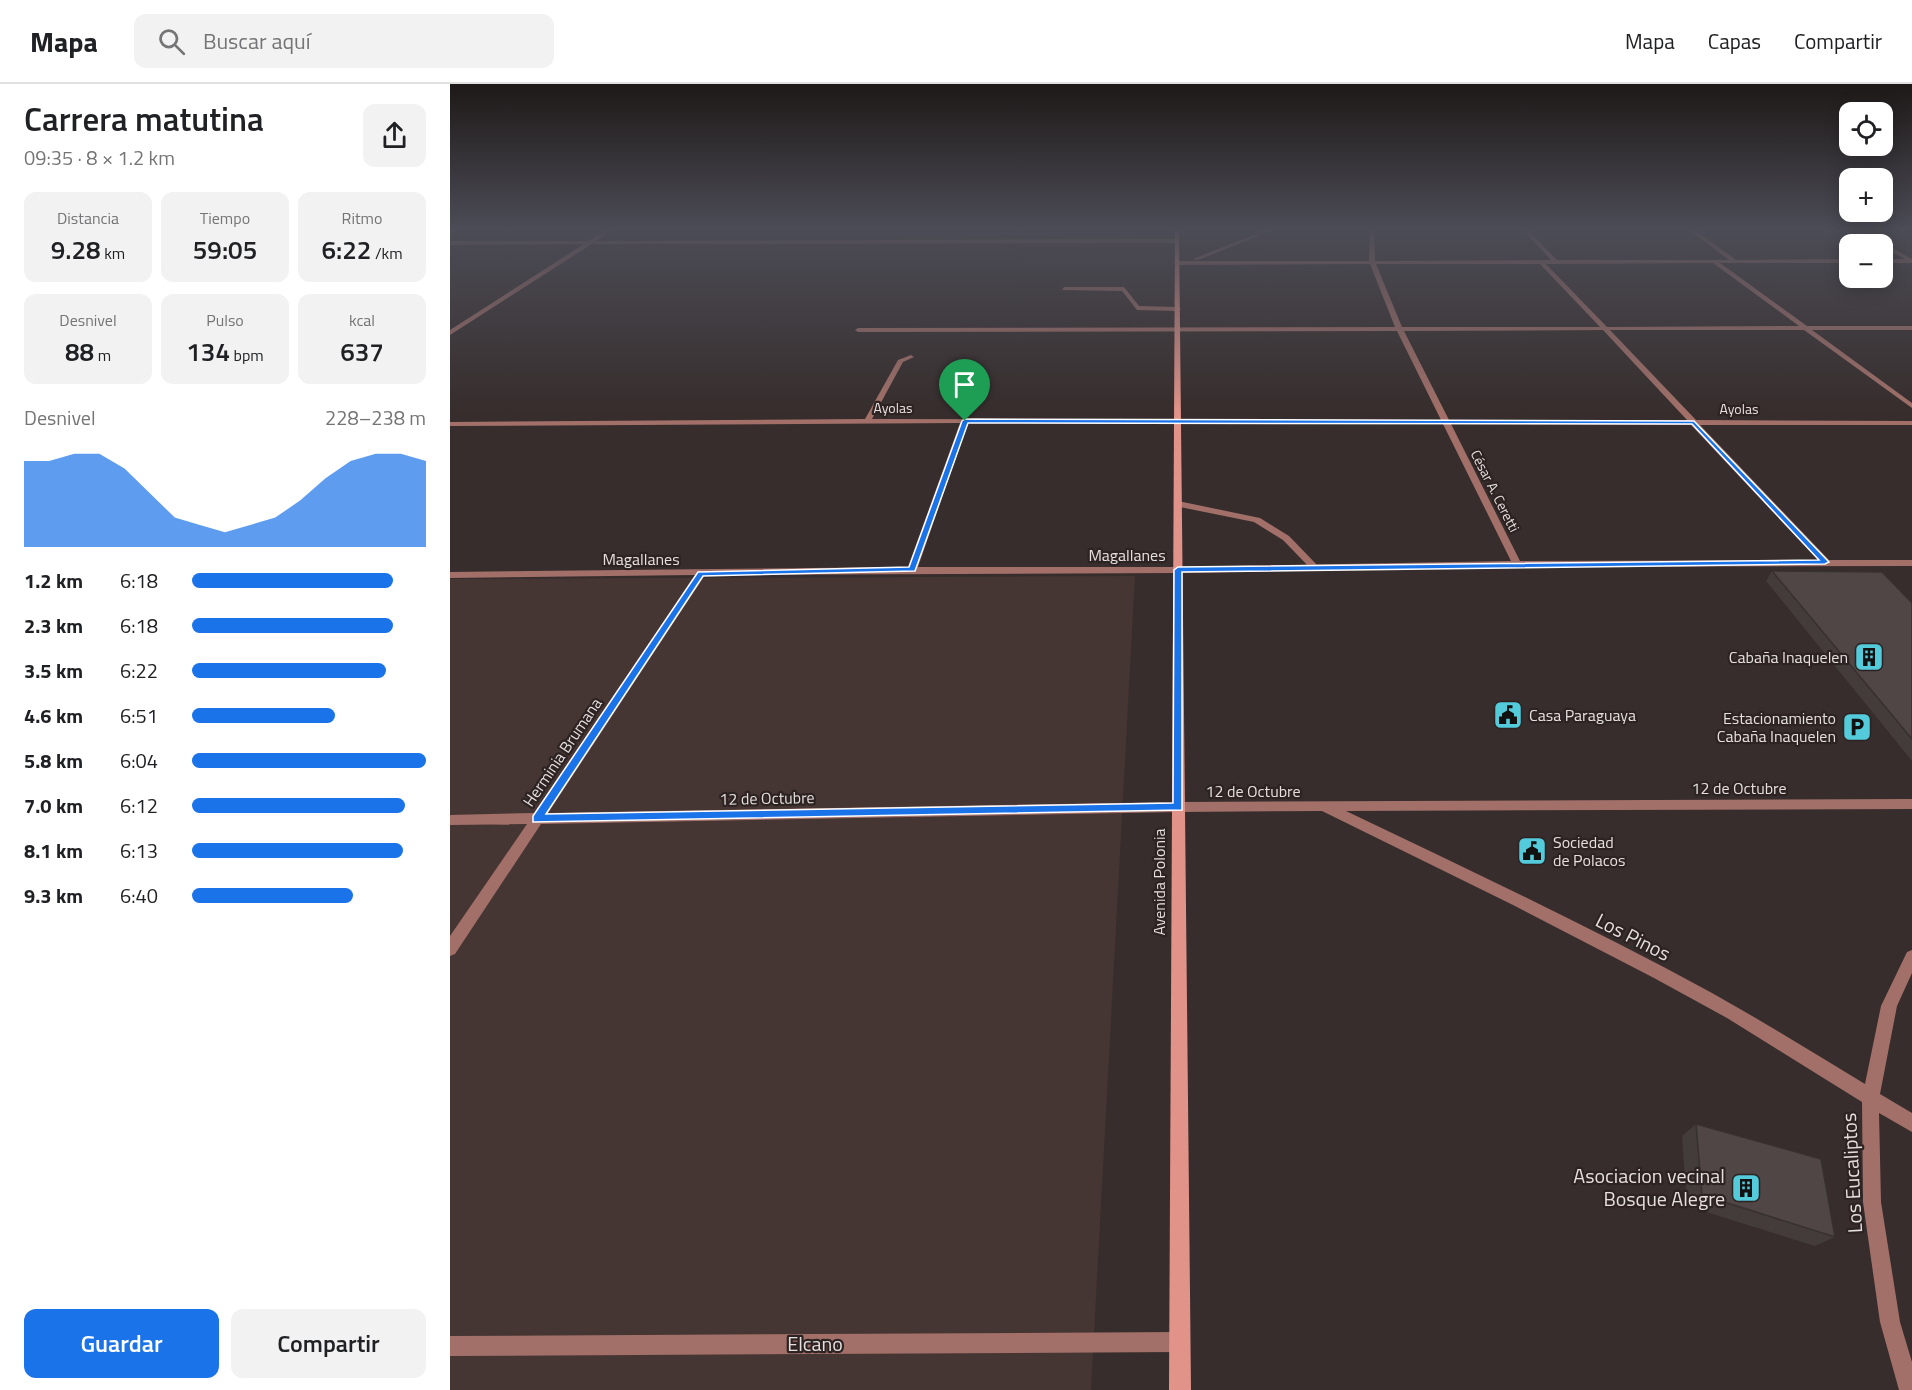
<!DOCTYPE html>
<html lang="es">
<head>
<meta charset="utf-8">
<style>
  :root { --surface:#fff; --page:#f2f2f2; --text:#202124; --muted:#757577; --line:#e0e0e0; --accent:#1a73e8 }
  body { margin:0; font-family:"Titillium Web",sans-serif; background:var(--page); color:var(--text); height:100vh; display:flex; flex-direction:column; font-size:22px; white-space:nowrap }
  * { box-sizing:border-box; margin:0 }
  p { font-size:20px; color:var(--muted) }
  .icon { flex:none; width:33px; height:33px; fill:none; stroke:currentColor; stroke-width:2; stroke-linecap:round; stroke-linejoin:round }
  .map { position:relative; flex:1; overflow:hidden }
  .drawer { display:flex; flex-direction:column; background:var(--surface); width:450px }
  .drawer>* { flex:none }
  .tools { position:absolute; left:1389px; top:18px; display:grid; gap:12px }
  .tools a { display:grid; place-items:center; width:54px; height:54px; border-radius:12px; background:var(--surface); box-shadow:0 3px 15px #0003; font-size:30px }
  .pin { position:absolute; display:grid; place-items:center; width:51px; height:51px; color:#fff; margin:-62px -26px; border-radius:50% 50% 50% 0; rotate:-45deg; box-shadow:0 0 6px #0007 }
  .pin .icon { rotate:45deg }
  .round { display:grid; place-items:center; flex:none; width:63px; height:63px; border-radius:12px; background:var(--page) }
  .headline { display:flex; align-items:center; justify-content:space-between; height:102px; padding:0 24px }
  h1 { font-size:33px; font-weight:600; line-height:45px }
  .stats { display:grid; grid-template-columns:repeat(3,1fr); gap:9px; height:102px; padding:6px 24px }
  .stats div { display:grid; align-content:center; border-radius:12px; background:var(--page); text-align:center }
  .stats b { font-size:26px; font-weight:600 }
  .stats small { font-size:16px; font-weight:400 }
  .stats p { font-size:16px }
  .chart { height:168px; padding:12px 24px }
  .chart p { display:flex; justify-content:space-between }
  .chart svg { width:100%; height:108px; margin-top:6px; fill:var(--accent); opacity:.7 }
  .button { display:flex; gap:12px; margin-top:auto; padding:12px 24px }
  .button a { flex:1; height:69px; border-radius:12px; background:var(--accent); color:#fff; font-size:24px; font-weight:600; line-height:69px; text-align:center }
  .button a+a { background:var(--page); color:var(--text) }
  ul { padding:0 24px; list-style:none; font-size:20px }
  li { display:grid; grid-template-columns:96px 72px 1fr; align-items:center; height:45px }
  li i { height:15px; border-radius:8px; background:var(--accent) }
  header { display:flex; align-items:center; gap:36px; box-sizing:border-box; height:84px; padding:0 30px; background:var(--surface); border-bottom:2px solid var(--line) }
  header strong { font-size:28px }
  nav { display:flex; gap:33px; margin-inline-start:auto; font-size:21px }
  .search { width:420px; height:54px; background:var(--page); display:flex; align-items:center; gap:15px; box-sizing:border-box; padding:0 21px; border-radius:12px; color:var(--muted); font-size:22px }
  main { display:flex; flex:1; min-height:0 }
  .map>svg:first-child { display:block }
  .built { fill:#453533 }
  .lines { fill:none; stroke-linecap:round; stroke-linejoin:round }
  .lane { fill:#a27069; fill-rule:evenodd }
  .street { fill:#a27069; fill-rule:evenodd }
  .secondary { fill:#e29389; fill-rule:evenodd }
  .wall { fill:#443c3b }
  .building { fill:#4f4645; stroke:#373130; stroke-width:1.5 }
  .route { fill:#1a73e8; stroke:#fff; stroke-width:1.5; fill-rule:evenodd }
  .labels { text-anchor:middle; stroke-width:4.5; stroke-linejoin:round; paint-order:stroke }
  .far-street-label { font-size:14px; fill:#e5dfde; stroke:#2c2322 }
  .street-label { font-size:16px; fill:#e5dfde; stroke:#2c2322 }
  .poi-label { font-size:16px; fill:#e5dfde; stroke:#2c2322; text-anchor:end }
  .near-street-label { font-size:20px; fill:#e5dfde; stroke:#2c2322 }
  .near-poi-label { font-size:20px; fill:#e5dfde; stroke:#2c2322; text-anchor:end }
</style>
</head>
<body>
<header>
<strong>Mapa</strong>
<div class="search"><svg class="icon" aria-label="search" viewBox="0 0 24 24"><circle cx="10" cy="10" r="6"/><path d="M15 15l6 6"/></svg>Buscar aquí</div>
<nav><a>Mapa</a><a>Capas</a><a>Compartir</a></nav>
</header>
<main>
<section class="drawer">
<div class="headline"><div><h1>Carrera matutina</h1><p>09:35 · 8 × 1.2 km</p></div><a class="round"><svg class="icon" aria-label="share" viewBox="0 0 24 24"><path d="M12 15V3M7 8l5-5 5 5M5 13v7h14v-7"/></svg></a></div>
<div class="stats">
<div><p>Distancia</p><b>9.28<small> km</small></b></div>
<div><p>Tiempo</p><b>59:05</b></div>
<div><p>Ritmo</p><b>6:22<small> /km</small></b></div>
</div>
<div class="stats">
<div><p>Desnivel</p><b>88<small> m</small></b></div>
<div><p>Pulso</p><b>134<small> bpm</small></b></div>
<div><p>kcal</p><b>637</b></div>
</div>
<div class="chart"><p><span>Desnivel</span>228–238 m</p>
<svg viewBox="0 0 160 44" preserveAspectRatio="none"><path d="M0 44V9L10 9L20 6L30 6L40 12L50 22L60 32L70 35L80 38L90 35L100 32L110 25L120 16L130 9L140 6L150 6L160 9V44z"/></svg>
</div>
<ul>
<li><b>1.2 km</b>6:18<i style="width:86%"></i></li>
<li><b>2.3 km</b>6:18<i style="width:86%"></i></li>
<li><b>3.5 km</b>6:22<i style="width:83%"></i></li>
<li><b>4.6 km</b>6:51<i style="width:61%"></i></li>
<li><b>5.8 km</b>6:04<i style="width:100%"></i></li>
<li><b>7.0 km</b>6:12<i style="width:91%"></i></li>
<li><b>8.1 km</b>6:13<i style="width:90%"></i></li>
<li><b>9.3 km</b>6:40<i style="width:69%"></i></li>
</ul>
<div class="button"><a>Guardar</a><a>Compartir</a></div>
</section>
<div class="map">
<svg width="1462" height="1306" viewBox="0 0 1462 1306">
  <rect width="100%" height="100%" fill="#362d2c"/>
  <path class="built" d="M685,492L641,1306H0V495Z"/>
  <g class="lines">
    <g class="lane">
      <path d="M614,203H674L689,222L728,223L731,225L728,227L687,226L672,207L612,206Z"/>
      <path d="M728,417L810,434L839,452L870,484L865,487L862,486L833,456L804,438L725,422L724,420Z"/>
    </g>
    <g class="street">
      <path d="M6,146L0,151V146Z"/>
      <path d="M156,146H162L146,157L726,155L729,157L726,159L142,160L0,251V246L134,160L0,161V157H139Z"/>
      <path d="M816,146H823L748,176L743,175Z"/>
      <path d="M920,146H924L925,177L1101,176L1073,146H1078L1107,176H1279L1239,146H1245L1286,176L1400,175V179H1270L1357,242H1462V246H1362L1462,319V324L1354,246H1160L1246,336L1462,337V341H1250L1379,476H1462V482L1067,483L728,489L255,491L98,729L728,718L1462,715V725L896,727C1019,786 1143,844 1262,909C1314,938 1364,969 1415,1000L1431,922L1457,868L1462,866V889L1447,922L1430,1010L1462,1029V1048L1429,1029L1431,1118L1450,1238L1462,1278V1306H1449L1430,1238L1413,1118L1412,1018L1277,934L1204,894L1063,821L872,727L728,728L91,740L5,870L0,872V852L77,740L0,741V731L84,729L245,491L0,494V488L458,483L510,339L0,342V338L415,335L448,276L461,271L464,273L453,278L422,335L991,336L947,247L408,248L405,246L408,244L945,243L920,180L727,181L724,179L727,177H919ZM1263,179L1349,242L1157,243L1096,180ZM926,180H1090L1150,243H952ZM1153,246L1237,336H999L954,247ZM518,339L993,340L1061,477L728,483H468ZM1001,340L1241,341L1368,476L1070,477Z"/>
      <path d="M1402,146C1418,146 1446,167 1462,175V179H1432V175H1455L1432,163V160H1428Z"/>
      <path d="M730,1248L737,1251L740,1258L737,1265L730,1268L0,1272V1252Z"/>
    </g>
    <path class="secondary" d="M725,146H729L741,1306H719Z"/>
  </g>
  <g class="wall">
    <path d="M1322,487L1462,519V677L1316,497Z"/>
    <path d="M1246,1040L1385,1153L1365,1162L1237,1122L1232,1052Z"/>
  </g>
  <g class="building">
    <path d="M1322,487L1432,488L1462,519V655Z"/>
    <path d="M1246,1040L1371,1075L1385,1153L1252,1111Z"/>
  </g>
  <linearGradient id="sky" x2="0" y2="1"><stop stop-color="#1e1918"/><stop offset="0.44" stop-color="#4c4c56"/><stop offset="1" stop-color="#4c4c56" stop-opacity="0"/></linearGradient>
  <rect width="1462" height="329" fill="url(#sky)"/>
  <path class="route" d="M515,335L1244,337L1379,478L1375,480L732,488V726L83,738V732L248,488L459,483L512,337ZM518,339L1242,340L1369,476L728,483L724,486L723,719L96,730L253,492L465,487Z"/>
  <defs>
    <g id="building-square" transform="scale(1.5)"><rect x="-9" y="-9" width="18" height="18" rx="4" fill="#53cbdb" stroke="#2c2322"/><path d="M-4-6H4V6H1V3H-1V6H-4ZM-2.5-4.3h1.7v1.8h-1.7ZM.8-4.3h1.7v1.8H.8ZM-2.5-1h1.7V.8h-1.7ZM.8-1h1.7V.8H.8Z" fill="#111"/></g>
    <g id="civic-square" transform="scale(1.5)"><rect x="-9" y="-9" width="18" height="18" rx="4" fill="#53cbdb" stroke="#2c2322"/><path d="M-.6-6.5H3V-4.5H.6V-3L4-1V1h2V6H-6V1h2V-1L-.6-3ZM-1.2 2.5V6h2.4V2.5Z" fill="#111"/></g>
    <g id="parking-square" transform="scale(1.5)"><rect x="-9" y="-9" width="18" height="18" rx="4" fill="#53cbdb" stroke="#2c2322"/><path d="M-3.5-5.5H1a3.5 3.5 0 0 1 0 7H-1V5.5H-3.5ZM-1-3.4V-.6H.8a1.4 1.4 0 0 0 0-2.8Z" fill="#111"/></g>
  </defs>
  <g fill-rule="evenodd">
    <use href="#building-square" x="1419" y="573"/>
    <use href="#civic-square" x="1058" y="631"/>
    <use href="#parking-square" x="1407" y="643"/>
    <use href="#civic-square" x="1082" y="767"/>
    <use href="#building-square" x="1296" y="1104"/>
  </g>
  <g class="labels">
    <g class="far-street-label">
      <text x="443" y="329">Ayolas</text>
      <text x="1289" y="330">Ayolas</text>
      <text transform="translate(1045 407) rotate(63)" y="5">César A. Ceretti</text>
    </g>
    <g class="street-label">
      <text x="677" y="477">Magallanes</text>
      <text x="191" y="481">Magallanes</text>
      <text transform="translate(112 668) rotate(-56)" y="6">Herminia Brumana</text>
      <text x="1289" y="710">12 de Octubre</text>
      <text x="803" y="713">12 de Octubre</text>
      <text transform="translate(317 714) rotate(-1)" y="6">12 de Octubre</text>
      <text transform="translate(709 798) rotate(-90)" y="6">Avenida Polonia</text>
    </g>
    <g class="poi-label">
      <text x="1398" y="579">Cabaña Inaquelen</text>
      <text x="1079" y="637" text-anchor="start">Casa Paraguaya</text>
      <text x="1386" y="640">Estacionamiento<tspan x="1386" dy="18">Cabaña Inaquelen</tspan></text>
      <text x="1103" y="764" text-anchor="start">Sociedad<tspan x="1103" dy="18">de Polacos</tspan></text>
    </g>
    <g class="near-street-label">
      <text transform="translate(1183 853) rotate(27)" y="7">Los Pinos</text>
      <text transform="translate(1402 1089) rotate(-93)" y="7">Los Eucaliptos</text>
      <text x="365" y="1267">Elcano</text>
    </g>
    <g class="near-poi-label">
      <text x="1275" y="1099">Asociacion vecinal<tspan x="1275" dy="23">Bosque Alegre</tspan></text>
    </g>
  </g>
</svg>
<div class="tools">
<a><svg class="icon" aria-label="locate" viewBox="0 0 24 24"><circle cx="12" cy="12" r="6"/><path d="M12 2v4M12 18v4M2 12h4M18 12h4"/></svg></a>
<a>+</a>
<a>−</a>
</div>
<div class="pin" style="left:515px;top:337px;background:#1e9e55"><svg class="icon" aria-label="arrive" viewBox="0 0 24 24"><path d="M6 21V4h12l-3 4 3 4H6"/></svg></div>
</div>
</main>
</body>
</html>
